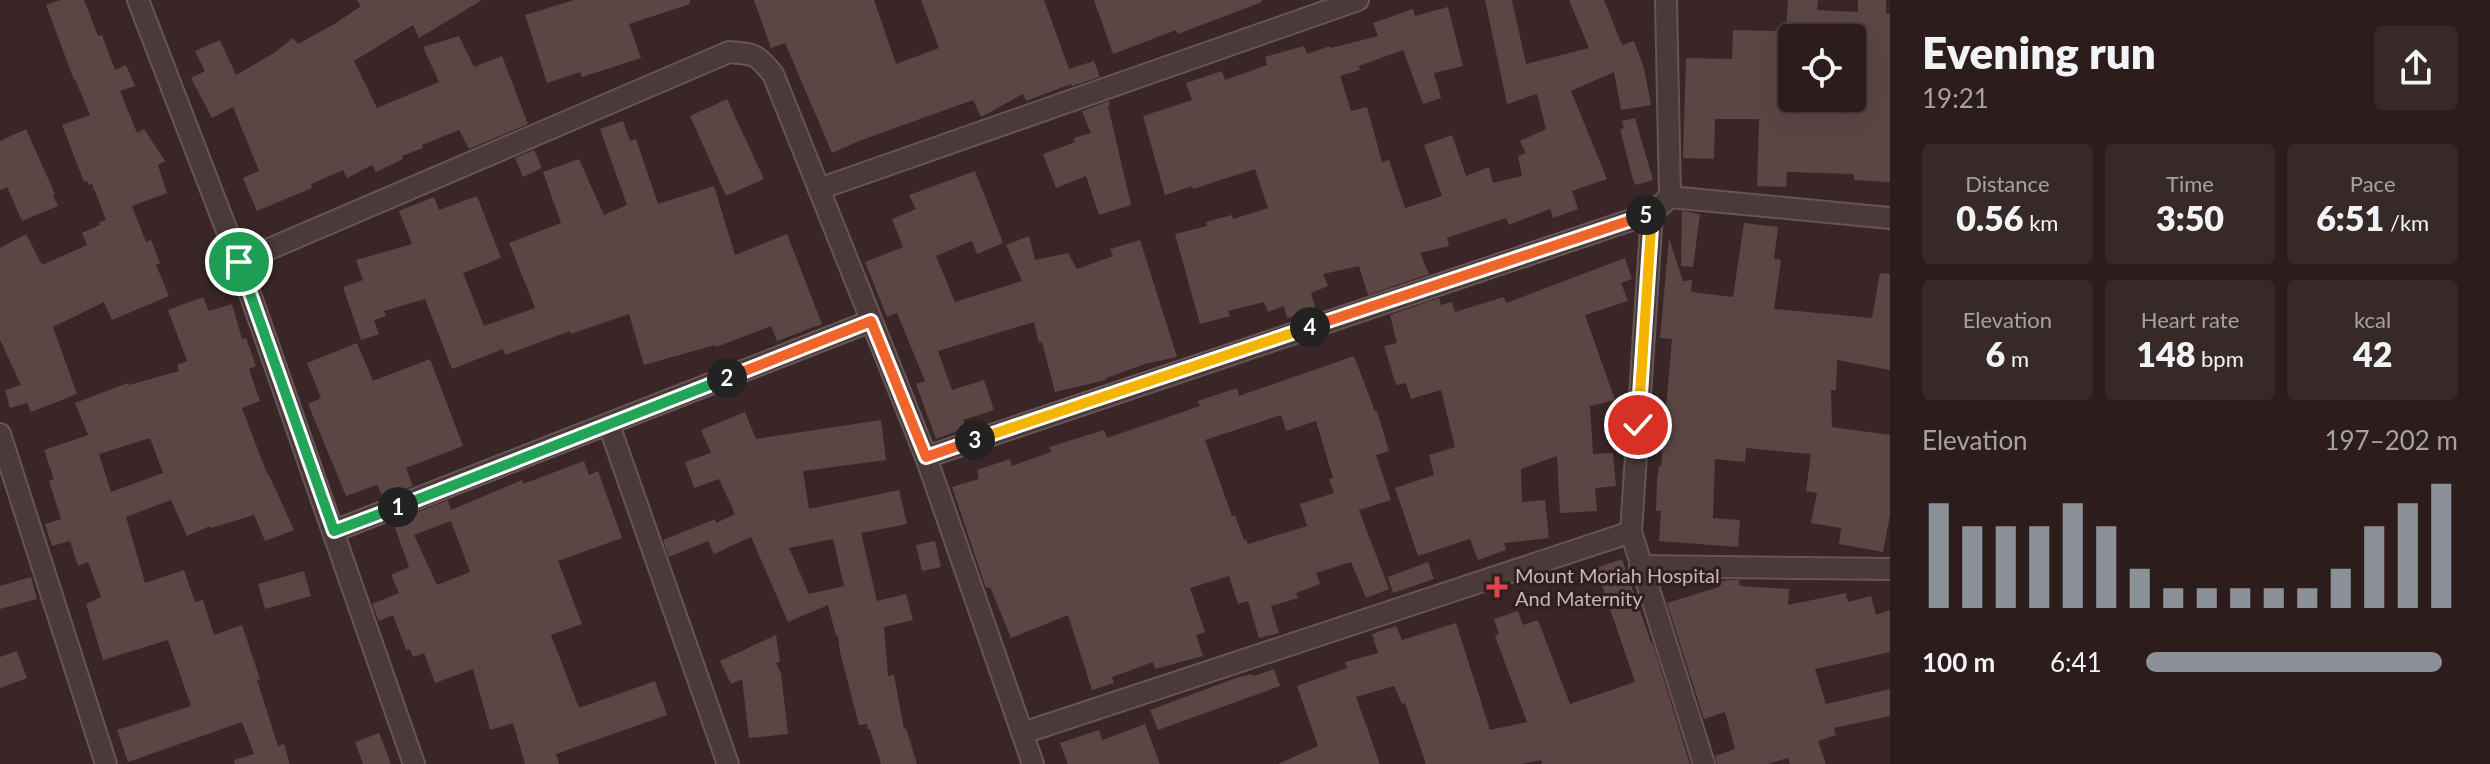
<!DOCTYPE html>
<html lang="en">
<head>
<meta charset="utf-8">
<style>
  :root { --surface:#2c1c1c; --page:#382929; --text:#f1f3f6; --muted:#a6a1a3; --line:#483a3b; --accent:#8c9099 }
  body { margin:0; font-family:Lato,sans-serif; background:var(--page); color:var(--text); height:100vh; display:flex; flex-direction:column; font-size:30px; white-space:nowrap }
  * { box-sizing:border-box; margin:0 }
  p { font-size:26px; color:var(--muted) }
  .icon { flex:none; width:44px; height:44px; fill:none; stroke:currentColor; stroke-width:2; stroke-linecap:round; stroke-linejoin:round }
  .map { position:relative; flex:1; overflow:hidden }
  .details { display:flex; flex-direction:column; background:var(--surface); width:600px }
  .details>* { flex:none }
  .controls { position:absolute; left:1778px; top:24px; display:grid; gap:16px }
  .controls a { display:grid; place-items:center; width:88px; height:88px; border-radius:8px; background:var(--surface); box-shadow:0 8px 32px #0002,0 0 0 2px var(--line); font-size:40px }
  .pin { position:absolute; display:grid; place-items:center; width:68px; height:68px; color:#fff; margin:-34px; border:4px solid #fff; border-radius:50%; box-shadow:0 2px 8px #0007 }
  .km { position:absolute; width:40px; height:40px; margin:-20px; border-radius:50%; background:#222; color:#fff; font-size:22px; line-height:40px; text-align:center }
  .round { display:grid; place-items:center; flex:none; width:84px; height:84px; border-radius:8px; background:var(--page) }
  .head { display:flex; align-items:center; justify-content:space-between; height:136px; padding:0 32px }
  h1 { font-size:44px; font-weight:800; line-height:60px }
  .stats { display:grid; grid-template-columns:repeat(3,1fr); gap:12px; height:136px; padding:8px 32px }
  .stats div { display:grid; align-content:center; border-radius:8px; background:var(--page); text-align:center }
  .stats b { font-size:34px; font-weight:800 }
  .stats small { font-size:22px; font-weight:400 }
  .stats p { font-size:22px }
  .chart { height:224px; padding:16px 32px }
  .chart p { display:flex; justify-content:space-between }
  .chart svg { width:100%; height:144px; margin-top:8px; stroke:var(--accent); stroke-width:6 }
  ul { padding:0 32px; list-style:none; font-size:26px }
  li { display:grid; grid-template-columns:128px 96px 1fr; align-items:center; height:60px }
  li i { height:20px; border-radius:10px; background:var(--accent) }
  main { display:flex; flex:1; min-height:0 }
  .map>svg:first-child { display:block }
  .building { fill:#5b4645; fill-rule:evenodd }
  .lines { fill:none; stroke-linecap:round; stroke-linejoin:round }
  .street-casing { stroke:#655554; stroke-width:24 }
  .street { stroke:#4a3a39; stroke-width:20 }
  .split-1-casing { stroke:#fff; stroke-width:16 }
  .split-2-casing { stroke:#fff; stroke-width:16 }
  .split-3-casing { stroke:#fff; stroke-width:16 }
  .split-4-casing { stroke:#fff; stroke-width:16 }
  .split-5-casing { stroke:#fff; stroke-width:16 }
  .split-6-casing { stroke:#fff; stroke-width:16 }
  .split-1 { stroke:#22a559; stroke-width:10 }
  .split-2 { stroke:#22a559; stroke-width:10 }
  .split-3 { stroke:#f0652b; stroke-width:10 }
  .split-4 { stroke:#f5b400; stroke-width:10 }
  .split-5 { stroke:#f0652b; stroke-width:10 }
  .split-6 { stroke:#f5b400; stroke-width:10 }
  .health-dot { fill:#e0444e; stroke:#2f1f1e; stroke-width:3 }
  .labels { text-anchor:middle; stroke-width:6; stroke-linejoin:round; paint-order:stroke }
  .poi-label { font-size:20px; fill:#c6b6b5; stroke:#2f1f1e; text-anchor:start }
</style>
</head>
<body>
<main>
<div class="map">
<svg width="1890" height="764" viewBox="0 0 1890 764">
  <rect width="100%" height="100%" fill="#3a2626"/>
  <g class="building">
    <path d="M60,0H84L98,36L102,35L115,70L126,65L135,86L120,91L137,133L144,129L165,161L158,165L167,193L132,206L146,242L151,240L160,263L156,265L169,296L112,320L104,302L53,327L77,394L31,412L27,403L10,408L5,390L21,385L0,340V248L26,234L42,265L87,245L82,233L100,225L99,222L106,220L92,184L89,185L87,181L84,182L62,125L90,115L75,79L74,80L46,5Z"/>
    <path d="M357,0H482L419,38L413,25L354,61L377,108L439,82L423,47L459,36L474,67L502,56L528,124L469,149L459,130L422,145L423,148L402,156L403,159L376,172L372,165L347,178L343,170L311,184L312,188L257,211L243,178L259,171L233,107L212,118L191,78L205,71L195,51L220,40L236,75L274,53L293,38L298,44L336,23L361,6Z"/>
    <path d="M574,0H690V4L629,24L641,58L582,77L580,72L547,83L525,15Z"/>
    <path d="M754,0H874L896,64L939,48L921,0H1044L1069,69L1094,61L1100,77L1072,86L1071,84L1026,101L1023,94L981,117L973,100L859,141L832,153L785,43L771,48Z"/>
    <path d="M1094,0H1262V2L1178,34L1176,30L1113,54Z"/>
    <path d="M1485,0H1512L1526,64L1589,48L1569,0H1604L1622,45L1634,41L1644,68L1651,105L1621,110L1614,72L1571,91L1607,179L1572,191L1578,209L1553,218L1550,209L1509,225L1506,218L1447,238L1449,246L1420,253L1429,274L1368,295L1359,266L1323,274L1328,286L1311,293L1316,310L1287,318L1284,306L1268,312L1264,302L1228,311L1230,316L1200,324L1175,234L1207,226L1206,222L1232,215L1233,219L1268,208L1255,169L1193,189L1192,186L1165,195L1143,116L1192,100L1186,83L1222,71L1225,80L1267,65L1265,57L1304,46L1307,54L1330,46L1331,48L1378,36L1373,23L1413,9L1415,16L1448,7L1463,66L1434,73L1441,98L1423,104L1403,50L1359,66L1360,70L1340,76L1351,111L1367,107L1382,162L1389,160L1405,208L1442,196L1424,145L1452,135L1466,176L1489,167L1493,183L1522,176L1518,156L1526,153L1520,141L1546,129L1537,94L1507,104Z"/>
    <path d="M1788,0H1818L1817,10L1858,12V0H1886V14H1890V182L1854,180V174L1787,172L1786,187L1757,186L1759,119H1715L1714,159L1683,158L1686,58L1732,59L1733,30L1786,31ZM1792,38H1857L1854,98H1792Z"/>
    <path d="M727,99L764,179L726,196L690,116Z"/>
    <path d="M1109,101L1110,105L1108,106L1131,205L1099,215L1086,176L1056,188L1043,154L1075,142L1074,138L1091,133L1082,111Z"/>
    <path d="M1635,118L1653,180L1636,185L1633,180L1620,129L1624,128L1622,121Z"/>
    <path d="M623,121L630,141L636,139L658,204L714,186L735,255L787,234L822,324L777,341L771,326L716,347L715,345L644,365L629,314L571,334L570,331L505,355L503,349L452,369L425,299L384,311L386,316L374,320L379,334L361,340L343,287L363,280L356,260L412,244L399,211L434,197L439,210L477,196L501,258L463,273L484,326L535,308L509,243L561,223L543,172L579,159L604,215L627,205L600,129Z"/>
    <path d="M26,129L55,194L53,195L58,206L22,221L7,187L0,190V141Z"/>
    <path d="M534,150L542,168L523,177L515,158Z"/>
    <path d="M975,171L1003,243L977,254L972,241L936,256L955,302L1022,281L1006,245L1029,236L1035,260L1068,253L1077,269L1113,256L1110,249L1140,240L1177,357L1145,364L1106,378V380L1055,392L1042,342L1039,343L1034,322L938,351L952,390L984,380L994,410L963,420L966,428L936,439L916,384L925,381L897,313L887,317L865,262L903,247L892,219L916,209L909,195Z"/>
    <path d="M1682,211L1700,214L1693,267L1681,266Z"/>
    <path d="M1744,223L1778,227L1774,259L1781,260L1774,309L1872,318L1880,273L1890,274V370L1837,360L1836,390H1831L1832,427L1890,435V515L1883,552L1839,544L1841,528L1811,523L1817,493L1806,491L1811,454L1746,448L1745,462L1715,459L1713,518L1740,520L1738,547L1659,541L1661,511H1656L1657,480L1659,466L1661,467L1672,339L1660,338L1669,238L1683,281L1692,280L1691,292L1733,297Z"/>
    <path d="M1625,258L1632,279L1621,283L1628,301L1585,315L1615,400L1590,406L1593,454L1613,453L1616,486L1595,488L1597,511L1560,513L1557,456L1521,469L1522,502L1545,500L1549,538L1504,543L1506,550L1478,560L1470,539L1418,556L1395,488L1434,475L1429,455L1455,447L1441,390L1411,399L1406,383L1396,385L1384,346L1397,343L1390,315L1439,298L1441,305L1452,302L1455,312L1504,297L1506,303Z"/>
    <path d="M203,297L209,311L232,304L242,339L246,338L256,366L249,369L260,401L242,408L267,474L268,473L294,530L265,541L254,515L211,528L210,526L187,536L171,500L126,517L145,583L184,570L195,602L203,600L214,635L242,625L260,679L257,680L278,746L284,744L290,764H235L234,760L254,754L242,722L128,762L117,730L191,706L168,640L103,660L86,604L101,597L88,562L78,566L70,541L52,546L45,524L61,519L49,481L54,479L44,450L88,435L75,403L128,383L129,385L179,371L177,365L187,361L168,310ZM150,438L163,473L111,492L99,454Z"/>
    <path d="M357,343L373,381L430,359L463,446L406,468L413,486L383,498L377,485L346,496L308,404L321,398L307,363Z"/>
    <path d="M1354,356L1375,411H1377L1389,451L1376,455L1391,500L1359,510L1389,589L1366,598L1351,562L1316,573L1320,584L1296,593L1298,598L1271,606L1279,633L1259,638L1248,601L1238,604L1229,576L1190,588L1205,632L1196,635L1203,656L1155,669L1153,662L1112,677L1114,683L1092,690L1068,615L1011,638L990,587L986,588L952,487L979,479L977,470L1010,459L1012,466L1051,452L1049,447L1104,430L1107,438L1200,406L1198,401L1237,388L1239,396ZM1281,415L1286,431L1316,421L1333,478L1329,479L1334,493L1300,504L1307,526L1248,544L1246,539L1244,540L1235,515L1232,516L1205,440Z"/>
    <path d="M745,412L756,439L881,420L886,460L803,471L809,509L899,490L907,524L861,533L877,601L906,594L913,620L884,627L888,676L894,675L904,729L906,728L917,764H881L870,729L868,730L867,724L859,725L840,652L838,635L836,636L828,605L788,622L751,537L714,554L708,541L669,557L663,540L715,519L716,523L735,514L719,479L694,488L685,462L711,453L701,430ZM833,539L844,586L809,594L789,548Z"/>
    <path d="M584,461L589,475L598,471L622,538L558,561L582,624L551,635L579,708L655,681L667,715L556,754L559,764H525L513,723L490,730L473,669L435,683L424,653L413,657L410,649L406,650L393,615L379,621L372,604L399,593L391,575L409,567L393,522L448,500L451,510L522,480L523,484ZM451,521L470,572L437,585L414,535Z"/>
    <path d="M935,541L941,567L922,571L916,545Z"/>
    <path d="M1622,559L1652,645V641L1690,764H1542L1541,760L1521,764H1426L1405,703L1402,704L1394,686L1356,697L1380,764H1278L1318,746L1297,686L1347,668L1345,662L1378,653L1372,634L1396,626L1402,640L1456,623L1490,730L1527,722L1495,636L1499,634L1494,619L1518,611L1523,625L1538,620L1570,704L1635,682L1596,568Z"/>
    <path d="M1428,562L1434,579L1393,593L1388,577Z"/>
    <path d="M304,571L311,596L265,609L258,584Z"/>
    <path d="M31,577L37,599L0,609V586Z"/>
    <path d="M1728,580H1739L1740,586L1789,589L1788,605L1846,593L1848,602L1871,596L1876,615L1890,610V652L1815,669L1826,704L1890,689V716L1834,728L1836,735L1818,741L1826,764H1790L1788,758L1767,764H1717L1715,756L1735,749L1725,712L1704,719L1667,603L1719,587L1718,582Z"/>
    <path d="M776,635L780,662L776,663L781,673L788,734L749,738L742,679L731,684L720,661Z"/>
    <path d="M17,651L27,678L0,688V657Z"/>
    <path d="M1274,669L1280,686L1158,730L1150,710L1236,678L1252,674L1253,676Z"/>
    <path d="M1145,724L1160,764H1068L1060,743L1099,730L1102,740Z"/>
    <path d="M379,733L391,764H363L355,742Z"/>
  </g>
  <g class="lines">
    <g class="street-casing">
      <g id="street">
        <path d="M138,0L239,262"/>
        <path d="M1666,0L1670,197L1652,213L1631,532L1704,764"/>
        <path d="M819,189L1358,0"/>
        <path d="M1670,197L1890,218"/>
        <path d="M609,425L728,764"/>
        <path d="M0,434L106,764"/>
        <path d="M926,457L1652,213"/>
        <path d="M334,531L871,321"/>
        <path d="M1640,566L1890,569"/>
        <path d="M1023,733L1631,532"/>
        <path d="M414,764L239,262L729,52C755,54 756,54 773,74L926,457L1033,764"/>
      </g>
    </g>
    <use href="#street" class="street"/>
  </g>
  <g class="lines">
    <g class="split-1-casing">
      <path id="split-1" d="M239,262L334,531L398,507"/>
    </g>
    <g class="split-2-casing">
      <path id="split-2" d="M398,507L727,378"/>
    </g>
    <g class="split-3-casing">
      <path id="split-3" d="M727,378L871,321L926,457L975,440"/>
    </g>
    <g class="split-4-casing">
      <path id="split-4" d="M975,440L1310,327"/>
    </g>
    <g class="split-5-casing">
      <path id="split-5" d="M1310,327L1646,215"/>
    </g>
    <g class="split-6-casing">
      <path id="split-6" d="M1638,425L1652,213L1646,215"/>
    </g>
    <use href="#split-1" class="split-1"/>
    <use href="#split-2" class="split-2"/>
    <use href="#split-3" class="split-3"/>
    <use href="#split-4" class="split-4"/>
    <use href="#split-5" class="split-5"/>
    <use href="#split-6" class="split-6"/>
  </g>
  <path class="health-dot" d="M1493 575h8v8h8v8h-8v8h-8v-8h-8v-8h8z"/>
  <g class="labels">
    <g class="poi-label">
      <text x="1515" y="583">Mount Moriah Hospital<tspan x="1515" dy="23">And Maternity</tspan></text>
    </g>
  </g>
</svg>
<div class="controls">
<a><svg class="icon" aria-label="locate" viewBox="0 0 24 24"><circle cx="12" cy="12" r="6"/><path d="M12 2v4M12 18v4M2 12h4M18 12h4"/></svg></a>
</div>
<div class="pin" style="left:239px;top:262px;background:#1e9e55"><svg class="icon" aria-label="arrive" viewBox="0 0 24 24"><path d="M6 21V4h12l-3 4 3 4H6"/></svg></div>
<div class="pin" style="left:1638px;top:425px;background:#d93025"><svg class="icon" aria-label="check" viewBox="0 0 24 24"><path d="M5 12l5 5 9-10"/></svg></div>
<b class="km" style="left:398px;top:507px">1</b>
<b class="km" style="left:727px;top:378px">2</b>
<b class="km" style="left:975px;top:440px">3</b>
<b class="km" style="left:1310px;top:327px">4</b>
<b class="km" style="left:1646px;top:215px">5</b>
</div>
<section class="details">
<div class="head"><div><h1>Evening run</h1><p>19:21</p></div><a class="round"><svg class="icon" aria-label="share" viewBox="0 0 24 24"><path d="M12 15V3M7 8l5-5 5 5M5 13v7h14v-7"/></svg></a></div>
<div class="stats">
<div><p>Distance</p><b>0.56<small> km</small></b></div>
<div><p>Time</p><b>3:50</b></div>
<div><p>Pace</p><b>6:51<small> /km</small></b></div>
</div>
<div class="stats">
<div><p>Elevation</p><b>6<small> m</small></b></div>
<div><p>Heart rate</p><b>148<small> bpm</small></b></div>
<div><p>kcal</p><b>42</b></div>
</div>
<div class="chart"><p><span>Elevation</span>197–202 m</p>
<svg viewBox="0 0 160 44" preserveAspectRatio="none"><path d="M5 44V12M15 44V19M25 44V19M35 44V19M45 44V12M55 44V19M65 44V32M75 44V38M85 44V38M95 44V38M105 44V38M115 44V38M125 44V32M135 44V19M145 44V12M155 44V6"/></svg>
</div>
<ul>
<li><b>100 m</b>6:41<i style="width:95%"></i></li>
</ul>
</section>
</main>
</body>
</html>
